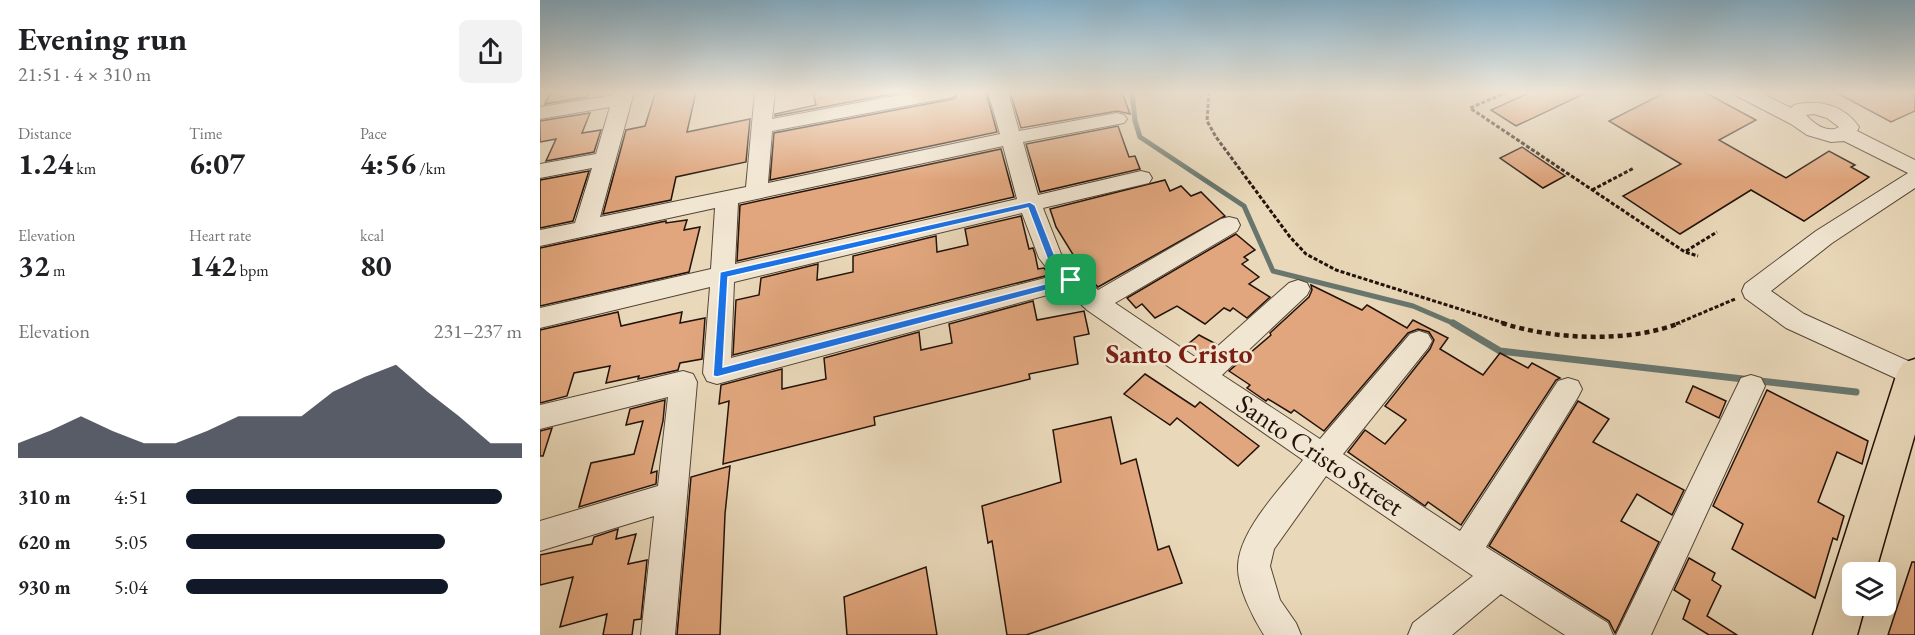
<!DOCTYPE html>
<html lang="en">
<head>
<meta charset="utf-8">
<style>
  :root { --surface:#fff; --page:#f2f2f2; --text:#202124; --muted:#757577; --accent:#111827 }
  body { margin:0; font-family:"EB Garamond",serif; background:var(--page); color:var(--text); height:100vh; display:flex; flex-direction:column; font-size:22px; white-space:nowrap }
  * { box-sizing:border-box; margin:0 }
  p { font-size:20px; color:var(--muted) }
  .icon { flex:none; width:33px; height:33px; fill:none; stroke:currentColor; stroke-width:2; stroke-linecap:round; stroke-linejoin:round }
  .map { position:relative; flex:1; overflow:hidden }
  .panel { display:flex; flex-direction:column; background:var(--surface); width:540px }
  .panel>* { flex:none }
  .buttons { position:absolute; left:1302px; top:562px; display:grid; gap:12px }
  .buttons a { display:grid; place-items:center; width:54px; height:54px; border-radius:9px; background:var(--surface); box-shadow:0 6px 24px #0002; font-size:30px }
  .pin { position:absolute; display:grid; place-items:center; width:51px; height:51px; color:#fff; margin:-26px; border-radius:12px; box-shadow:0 3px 9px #0006 }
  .round { display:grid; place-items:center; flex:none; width:63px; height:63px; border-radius:9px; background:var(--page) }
  .headline { display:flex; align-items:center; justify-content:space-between; height:102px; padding:0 18px }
  h1 { font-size:33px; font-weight:700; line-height:45px }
  .stats { display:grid; grid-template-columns:repeat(3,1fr); gap:9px; height:102px; padding:6px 18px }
  .stats div { display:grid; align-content:center }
  .stats b { font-size:30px; font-weight:700 }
  .stats small { font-size:16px; font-weight:400 }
  .stats p { font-size:16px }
  .chart { height:168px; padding:12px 18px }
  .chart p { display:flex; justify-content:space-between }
  .chart svg { width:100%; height:108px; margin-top:6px; fill:var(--accent); opacity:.7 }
  ul { padding:0 18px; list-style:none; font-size:20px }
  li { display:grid; grid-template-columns:96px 72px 1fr; align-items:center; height:45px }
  li i { height:15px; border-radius:8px; background:var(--accent) }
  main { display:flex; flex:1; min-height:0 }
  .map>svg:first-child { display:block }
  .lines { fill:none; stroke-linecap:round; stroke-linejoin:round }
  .stream-far1 { stroke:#68766e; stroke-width:5 }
  .stream { stroke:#68766e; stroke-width:7 }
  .building { fill:#e1a67d; stroke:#221209; stroke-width:1.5 }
  .minor-casing { stroke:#544435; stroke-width:2 }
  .major-casing { stroke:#221209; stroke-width:3 }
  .path-far1 { stroke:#221209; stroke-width:3; stroke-dasharray:4 2; stroke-linecap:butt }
  .path { stroke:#221209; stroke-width:4.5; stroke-dasharray:5 4; stroke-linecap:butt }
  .minor { fill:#f1e6d2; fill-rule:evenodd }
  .major { fill:#e9d8b9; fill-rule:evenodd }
  .route { fill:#1a73e8; stroke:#fff; stroke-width:1.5; fill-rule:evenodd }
  .labels { text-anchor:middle; stroke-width:5; stroke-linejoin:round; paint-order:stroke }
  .street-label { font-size:27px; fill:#221209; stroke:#f1e6d2 }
  .neighbourhood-label { font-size:28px; font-weight:bold; fill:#7a1f14; stroke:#f1e6d2 }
</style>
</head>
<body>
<main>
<section class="panel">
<div class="headline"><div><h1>Evening run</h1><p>21:51 · 4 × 310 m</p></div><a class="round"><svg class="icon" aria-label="share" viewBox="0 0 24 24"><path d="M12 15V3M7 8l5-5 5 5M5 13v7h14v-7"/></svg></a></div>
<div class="stats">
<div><p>Distance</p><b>1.24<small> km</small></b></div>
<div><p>Time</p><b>6:07</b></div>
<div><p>Pace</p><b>4:56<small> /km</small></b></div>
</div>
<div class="stats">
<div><p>Elevation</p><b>32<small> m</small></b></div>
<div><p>Heart rate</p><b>142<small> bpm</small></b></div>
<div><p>kcal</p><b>80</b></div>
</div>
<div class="chart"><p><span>Elevation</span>231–237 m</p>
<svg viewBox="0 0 160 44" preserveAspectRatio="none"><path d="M0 44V38L10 33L20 27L30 33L40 38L50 38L60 33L70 27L80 27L90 27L100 17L110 11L120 6L130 17L140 27L150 38L160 38V44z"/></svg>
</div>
<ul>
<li><b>310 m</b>4:51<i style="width:94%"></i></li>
<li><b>620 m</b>5:05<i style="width:77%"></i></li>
<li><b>930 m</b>5:04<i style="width:78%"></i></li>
</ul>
</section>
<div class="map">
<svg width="1375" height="635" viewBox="0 0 1375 635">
  <rect width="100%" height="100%" fill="#e9d8b9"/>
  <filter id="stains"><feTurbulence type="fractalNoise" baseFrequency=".00333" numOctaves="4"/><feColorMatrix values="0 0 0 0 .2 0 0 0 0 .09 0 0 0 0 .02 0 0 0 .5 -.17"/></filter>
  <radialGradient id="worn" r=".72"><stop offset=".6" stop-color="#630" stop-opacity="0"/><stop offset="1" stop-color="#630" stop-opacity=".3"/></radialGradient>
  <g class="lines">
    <path class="stream-far1" d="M592,92L595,121L600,137L704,206L733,271L873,306L915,324"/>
    <path class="stream" d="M913,323L960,351L1316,392"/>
  </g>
  <g class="building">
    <path d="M11,92H49L46,97L5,104Z"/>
    <path d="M127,92H156L147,132L210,119L206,162L136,177L131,200L63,214L86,130L105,126L115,94Z"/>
    <path d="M273,92H363L235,116V114L276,105Z"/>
    <path d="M418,92H446L457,132L230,180L234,133L408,100L415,98Z"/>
    <path d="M470,92H582L590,114L577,111L481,128Z"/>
    <path d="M991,92H1048L976,126L951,110Z"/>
    <path d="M1126,92H1164L1216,120L1179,140L1246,178L1289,151L1315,165L1311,167L1329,177L1264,221L1211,190L1140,234L1083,196L1141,164L1069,121Z"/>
    <path d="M1295,92H1375V111L1351,122Z"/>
    <path d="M50,113L42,133L61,130L54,152L6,161L16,139L0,142V121Z"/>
    <path d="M578,126L589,157L595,156L600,169L500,192L486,144Z"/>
    <path d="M982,147L1025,176L1003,188L960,158Z"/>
    <path d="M461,149L474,197L197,261L200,205Z"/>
    <path d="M49,171L33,221L0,228V180Z"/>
    <path d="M625,180L630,191L641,186L651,196L661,192L685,216L558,287L545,274L516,227L510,209Z"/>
    <path d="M481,216L489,249L493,248L495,254L498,269L504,268L509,275L193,355L196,300L219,295L221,278L278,264L277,280L313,272V256L396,236L397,252L428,245L425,229Z"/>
    <path d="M147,220L144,230L160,227L149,272L0,306V248L126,221V223Z"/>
    <path d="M696,234L715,250L704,257L708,260L702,264L719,277L709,284L730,297L707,318L693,308L690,311L684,308L665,324L637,306L615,318L602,304L596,308L587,298Z"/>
    <path d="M771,285L822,310L827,305L867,328L873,320L908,338L900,349L943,375L960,353L988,368L992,363L1020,378L1016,380L921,525L888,502L885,506L808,452L825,430L845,444L866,420L845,406L890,349L894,340L889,332L878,329L868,333L784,431L754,410L751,413L728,399L726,401L707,388L710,385L689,371L731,335L730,333L769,297L772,290Z"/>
    <path d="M493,301L497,320L544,311L549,334L534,337L538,364L489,374L490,379L334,417L335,425L183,464L189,401L179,404L181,385L242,369V389L286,379L284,358L379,332L381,350L412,343L409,324Z"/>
    <path d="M78,312L81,326L142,312L140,323L165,318L162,359L140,363L138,370L98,379L99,376L66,383L70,366L34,373L27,396L0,403V330Z"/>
    <path d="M659,335L676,344L664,356L647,345Z"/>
    <path d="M605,374L655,407L660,402L719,446L698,466L637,418L630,425L584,394Z"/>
    <path d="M1153,386L1186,401L1179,418L1146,402Z"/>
    <path d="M1227,390L1328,441L1322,464L1297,452L1278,502L1304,516L1297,540L1293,538L1275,598L1192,549L1203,524L1173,506Z"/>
    <path d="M125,400L123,421L111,473L117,471L116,484L39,507L51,463L94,454L103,421L86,425L90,409Z"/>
    <path d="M1038,401L1069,419L1053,442L1144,490L1132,515L1097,494L1081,521L1119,542L1075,633L1069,621L949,546Z"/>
    <path d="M571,417L581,464L596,459L618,550L629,546L642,583L486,635H467L452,541L448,543L442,506L521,482L513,430Z"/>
    <path d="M12,428L3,456H0V431Z"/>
    <path d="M190,466L185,514L180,635H137L151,477Z"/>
    <path d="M78,529L76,539L96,534L88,564L107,560L101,619L94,620L92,635H63L67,614L20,627L33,577L0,585V555L52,544L54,537Z"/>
    <path d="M1149,558L1175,573L1172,580L1181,586L1167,616L1197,635H1169L1143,619L1150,600L1134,590Z"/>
    <path d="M1372,562H1375V635H1348Z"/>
    <path d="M386,567L397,635H307L304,597Z"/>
  </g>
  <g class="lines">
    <g class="minor-casing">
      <g id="minor">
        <path d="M74,92H94L60,217L206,187L215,92H235L232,119L376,92H416L414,96L407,98L232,131L228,183L460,134L448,92H468L479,131L577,113L584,115L587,119L584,123L483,142L498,195L601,171L609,173L612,178L609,183L503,208L521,254L558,290L681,219L689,217L697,219L700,225L697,231L575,303L661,361L749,283L758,280L767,283L770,289L767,295L682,375L780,439L870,334L879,331L888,334L892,341L888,348L803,454L920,531L1018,381L1028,378L1038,381L1042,389L1038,397L946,547L1068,623L1073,635H1025L961,594L912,635H868L873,623L933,576L786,476L734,549L730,566L740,600L756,623L761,635H724C713,618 697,586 698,566C699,530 742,487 763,460L547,310L526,290L177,384L167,381L163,373L170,287L0,328V308L171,269L175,208L0,246V230L35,223L52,168L0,178V164L56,154L70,107L0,119V107L74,95ZM463,146L477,199L195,264L198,203ZM482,213L499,258L513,276L191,358L194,282Z"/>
        <path d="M1195,92H1219L1251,108L1254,105C1279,99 1304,105 1319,127L1317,131L1375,160V188L1292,243L1231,291L1264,314L1375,364V387L1246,328L1205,298L1202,291L1205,284L1276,231L1368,173L1304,141L1291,142L1267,135L1251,124L1197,96ZM1274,114L1287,118L1299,127C1288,134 1274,124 1266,115Z"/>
        <path d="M143,371L153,374L157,382L135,635H101L114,516L0,551V521L118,486L128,397L0,429V405Z"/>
        <path d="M1211,375L1221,378L1225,386L1111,635H1076L1201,378Z"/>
      </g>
    </g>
    <g class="major-casing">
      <path id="major" d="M1375,359V434L1335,573H1312V606H1325L1317,635H1273L1357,373L1363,363Z"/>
    </g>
    <g class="path-far1">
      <path d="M669,92L667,121L676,137L750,237L766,254L796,270L967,324"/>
      <path d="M967,92L930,108L1145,252L1158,256"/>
      <path d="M1052,190L1094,168"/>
      <path d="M1146,251L1177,232"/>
      <path d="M1136,324L1195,299"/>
    </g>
    <path class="path" d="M962,323C1015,340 1088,343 1140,323"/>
    <use href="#minor" class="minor"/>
    <use href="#major" class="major"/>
  </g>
  <linearGradient id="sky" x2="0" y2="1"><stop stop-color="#87b6d2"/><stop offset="0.51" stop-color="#f5ede0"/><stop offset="1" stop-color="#f5ede0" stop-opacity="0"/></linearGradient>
  <rect width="1375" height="181" fill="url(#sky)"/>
  <path class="route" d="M490,202L495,205L515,256L534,278V283L177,377L173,376L180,272ZM488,208L507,258L524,279L183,367L188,277Z"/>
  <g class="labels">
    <g class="street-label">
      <text transform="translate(780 455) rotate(34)" y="9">Santo Cristo Street</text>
    </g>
    <g class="neighbourhood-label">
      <text x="639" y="363">Santo Cristo</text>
    </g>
  </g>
  <rect width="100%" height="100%" filter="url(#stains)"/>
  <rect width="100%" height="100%" fill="url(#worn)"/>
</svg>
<div class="buttons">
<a><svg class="icon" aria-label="layers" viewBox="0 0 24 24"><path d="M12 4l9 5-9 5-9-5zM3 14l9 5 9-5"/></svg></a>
</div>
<div class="pin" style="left:531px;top:280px;background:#1e9e55"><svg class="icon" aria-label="arrive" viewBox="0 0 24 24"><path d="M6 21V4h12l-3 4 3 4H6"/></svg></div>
</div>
</main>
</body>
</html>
